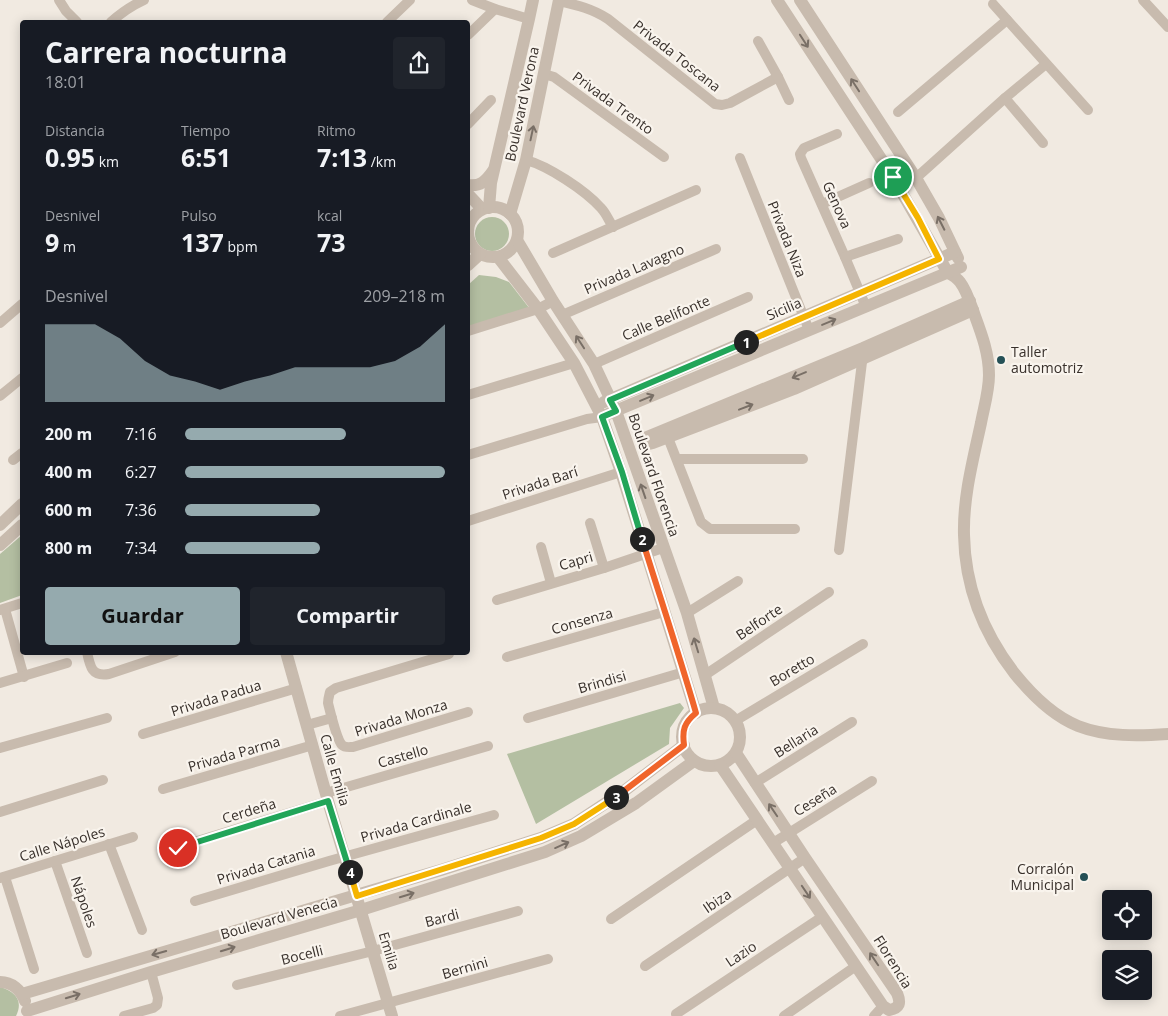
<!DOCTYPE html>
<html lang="es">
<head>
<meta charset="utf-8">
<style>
  :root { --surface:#171b24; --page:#20242c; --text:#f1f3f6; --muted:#9ea1a6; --accent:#95aaae }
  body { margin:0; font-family:"Open Sans",sans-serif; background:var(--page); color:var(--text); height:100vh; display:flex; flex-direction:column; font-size:19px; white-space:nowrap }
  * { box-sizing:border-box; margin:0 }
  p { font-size:16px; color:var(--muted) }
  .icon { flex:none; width:28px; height:28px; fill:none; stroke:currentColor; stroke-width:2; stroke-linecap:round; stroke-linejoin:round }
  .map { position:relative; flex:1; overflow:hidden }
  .side { position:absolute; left:20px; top:20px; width:450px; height:635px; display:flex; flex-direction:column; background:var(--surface); border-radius:5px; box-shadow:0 2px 12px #0003 }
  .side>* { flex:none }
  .buttons { position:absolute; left:1102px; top:890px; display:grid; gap:10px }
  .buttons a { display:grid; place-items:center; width:50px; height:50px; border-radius:5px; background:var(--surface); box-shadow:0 2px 12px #0003; font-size:25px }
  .pin { position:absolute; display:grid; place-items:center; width:42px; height:42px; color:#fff; margin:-21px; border:2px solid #fff; border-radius:50%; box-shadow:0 1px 5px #0007 }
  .km { position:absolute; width:25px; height:25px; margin:-12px; border-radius:50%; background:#222; color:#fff; font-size:14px; line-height:25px; text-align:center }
  .round { display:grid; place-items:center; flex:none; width:52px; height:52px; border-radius:5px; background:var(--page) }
  .head { display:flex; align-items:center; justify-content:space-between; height:85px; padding:0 25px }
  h1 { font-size:28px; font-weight:700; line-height:38px }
  .stats { display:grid; grid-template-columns:repeat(3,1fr); gap:8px; height:85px; padding:5px 25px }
  .stats div { display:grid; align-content:center }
  .stats b { font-size:25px; font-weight:700 }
  .stats small { font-size:14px; font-weight:400 }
  .stats p { font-size:14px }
  .chart { height:140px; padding:10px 25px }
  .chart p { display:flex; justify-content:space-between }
  .chart svg { width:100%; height:90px; margin-top:5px; fill:var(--accent); opacity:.7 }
  .action { display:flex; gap:10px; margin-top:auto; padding:10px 25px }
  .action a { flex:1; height:58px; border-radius:5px; background:var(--accent); color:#111; font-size:20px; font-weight:700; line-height:58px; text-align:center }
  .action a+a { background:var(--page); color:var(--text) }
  ul { padding:0 25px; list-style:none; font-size:16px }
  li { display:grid; grid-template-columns:80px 60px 1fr; align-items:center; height:38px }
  li i { height:12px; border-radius:6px; background:var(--accent) }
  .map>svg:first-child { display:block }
  .green { fill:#b4bfa2 }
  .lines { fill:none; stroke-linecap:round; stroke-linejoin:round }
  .minor { stroke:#c8bbae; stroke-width:10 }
  .tertiary { stroke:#c8bbae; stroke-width:12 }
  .oneway { stroke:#796f66 }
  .split-1-casing { stroke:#fff; stroke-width:10 }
  .split-2-casing { stroke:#fff; stroke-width:10 }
  .split-3-casing { stroke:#fff; stroke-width:10 }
  .split-4-casing { stroke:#fff; stroke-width:10 }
  .split-5-casing { stroke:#fff; stroke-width:10 }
  .split-1 { stroke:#f5b400; stroke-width:6 }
  .split-2 { stroke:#22a559; stroke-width:6 }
  .split-3 { stroke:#f0652b; stroke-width:6 }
  .split-4 { stroke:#f5b400; stroke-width:6 }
  .split-5 { stroke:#22a559; stroke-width:6 }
  .poi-dot { fill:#255056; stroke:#f9f4ed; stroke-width:2 }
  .labels { text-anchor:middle; stroke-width:4.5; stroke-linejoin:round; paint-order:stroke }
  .street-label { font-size:14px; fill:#38302b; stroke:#f9f4ed }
  .poi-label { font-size:14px; fill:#38302b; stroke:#f9f4ed; text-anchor:start }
</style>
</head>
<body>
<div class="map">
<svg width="1168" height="1016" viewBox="0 0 1168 1016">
  <rect width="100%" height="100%" fill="#f1eae1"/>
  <g class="green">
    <circle cx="492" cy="234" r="17"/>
    <path d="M479,275L496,277L509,282L530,309L468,329V285Z"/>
    <path d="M22,535V595L0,603V554Z"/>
    <path d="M680,703L684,708L670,728L669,744L536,824L507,754Z"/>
    <path d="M0,987C14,991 24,1000 16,1016H0Z"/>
  </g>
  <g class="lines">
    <g class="minor">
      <path d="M59,0L66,11L77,22"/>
      <path d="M472,0L495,9L529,19"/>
      <path d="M1143,0L1168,27"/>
      <path d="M559,1C577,5 593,9 608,19L715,104L722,105L730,103L778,77"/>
      <path d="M993,4L1088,110"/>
      <path d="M111,22C121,13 131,6 144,0"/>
      <path d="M387,22L410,0"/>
      <path d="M468,35L495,9"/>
      <path d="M758,41L778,77L789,100"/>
      <path d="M544,74L554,77L664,157"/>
      <path d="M1005,98L1043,143"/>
      <path d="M898,112L1007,20"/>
      <path d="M468,124L491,100"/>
      <path d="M837,134L804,148L800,154L801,158L845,257L866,307"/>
      <path d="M740,158L809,330"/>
      <path d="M526,160C548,166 585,190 601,208C606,213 609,221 613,227"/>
      <path d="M916,178L1005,98L1046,64"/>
      <path d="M822,204L869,183"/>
      <path d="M553,253L696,190"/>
      <path d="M845,257L898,239"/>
      <path d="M562,315L716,249"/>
      <path d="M0,323L22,304"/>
      <path d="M468,331L538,309L553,301"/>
      <path d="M594,364L748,297"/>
      <path d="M468,395L574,363"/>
      <path d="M0,396L22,378"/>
      <path d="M665,430L701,522L710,529H795"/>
      <path d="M468,455L587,419L602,417"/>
      <path d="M677,459H803"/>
      <path d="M13,460L22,453"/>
      <path d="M468,521L621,472"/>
      <path d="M590,523L604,568"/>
      <path d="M541,547L551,583"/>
      <path d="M839,550L863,354"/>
      <path d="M497,600L604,568L663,548"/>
      <path d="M5,609L24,677"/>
      <path d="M0,610L22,603"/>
      <path d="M687,613L738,581"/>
      <path d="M87,652C90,667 92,677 109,674L175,652"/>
      <path d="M449,654L336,688L330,692C329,696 328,699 328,703C330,711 337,740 342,745C345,748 349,747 353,747L468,712"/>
      <path d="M507,657L664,612"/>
      <path d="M705,675L829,592"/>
      <path d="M0,683L67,663"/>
      <path d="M528,718L684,672"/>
      <path d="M735,721L863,644"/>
      <path d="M307,725L332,718"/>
      <path d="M143,734L297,688"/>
      <path d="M0,748L107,718"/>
      <path d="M755,783L852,722"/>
      <path d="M163,789L313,745"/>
      <path d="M326,793L488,746"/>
      <path d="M0,812L103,780"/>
      <path d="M773,843L872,781"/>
      <path d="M109,844L142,930"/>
      <path d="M178,847L328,801"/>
      <path d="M55,861L87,953"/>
      <path d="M5,877L34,969"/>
      <path d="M0,878L133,837"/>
      <path d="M195,901L329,861L494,815"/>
      <path d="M611,919L757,820"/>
      <path d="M645,966L805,858"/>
      <path d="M237,985L373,951L518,911"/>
      <path d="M676,1014L822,917"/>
      <path d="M124,1016L153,1008L157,1005L158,998L151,972"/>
      <path d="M340,1016L548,959"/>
      <path d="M784,1016L856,966"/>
      <path d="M874,1016L883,1006"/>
    </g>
    <g class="tertiary">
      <path d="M777,0L893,177L948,273C952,275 957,278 960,282C967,291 971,305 975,316C982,335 989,354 989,375C989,391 984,407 981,423C973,460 963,497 964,535C965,587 983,633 1015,674C1032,695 1053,716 1078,726C1106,737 1139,736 1168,734"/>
      <path d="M800,0L916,178L939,218L958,258"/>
      <path d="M468,185C480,187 486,181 493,171"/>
      <path d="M468,194L482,209"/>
      <circle cx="493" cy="232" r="25"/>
      <path d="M489,208L491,183L529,19L533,0"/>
      <path d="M510,214L526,160L559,0"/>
      <path d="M517,240L553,301L594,364L616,411L687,613L714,708"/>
      <path d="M498,257L538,309L574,363L602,417L621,472L696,713"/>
      <path d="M468,265L480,254"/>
      <path d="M970,301L863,348L647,437L646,439V442L649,444L653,443L794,389L973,310"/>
      <path d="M604,402L955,252"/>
      <path d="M608,414L961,267"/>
      <path d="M0,525L22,504"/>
      <path d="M0,545L22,525"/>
      <path d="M286,652L328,801L392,1016"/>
      <circle cx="711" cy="737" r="29"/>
      <path d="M720,765L883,1006L889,1010C900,1008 901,1003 897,993L805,858L736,753"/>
      <path d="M0,982C12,982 21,990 25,1001"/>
      <path d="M22,994L441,870L541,838L574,824L624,791L684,745"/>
      <path d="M27,1011L151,972L361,910L545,852L581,836L636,803L694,761"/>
    </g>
  </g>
  <defs><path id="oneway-shaft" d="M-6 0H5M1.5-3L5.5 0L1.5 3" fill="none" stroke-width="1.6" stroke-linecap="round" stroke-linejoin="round" transform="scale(1.25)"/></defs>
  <g class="oneway">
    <use href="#oneway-shaft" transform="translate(804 41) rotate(57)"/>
    <use href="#oneway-shaft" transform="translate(855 85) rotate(-123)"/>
    <use href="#oneway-shaft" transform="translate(532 133) rotate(-78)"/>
    <use href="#oneway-shaft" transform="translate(941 223) rotate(-117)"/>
    <use href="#oneway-shaft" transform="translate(829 322) rotate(-23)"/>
    <use href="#oneway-shaft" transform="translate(580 342) rotate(-123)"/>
    <use href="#oneway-shaft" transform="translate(799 375) rotate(157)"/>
    <use href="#oneway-shaft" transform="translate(647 398) rotate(-23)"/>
    <use href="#oneway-shaft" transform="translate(746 407) rotate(-21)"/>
    <use href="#oneway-shaft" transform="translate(643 491) rotate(-109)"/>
    <use href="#oneway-shaft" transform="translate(696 645) rotate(-107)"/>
    <use href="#oneway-shaft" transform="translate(773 810) rotate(-124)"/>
    <use href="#oneway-shaft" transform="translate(562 845) rotate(-24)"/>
    <use href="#oneway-shaft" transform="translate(806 892) rotate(56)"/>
    <use href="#oneway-shaft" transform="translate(407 895) rotate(-17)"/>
    <use href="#oneway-shaft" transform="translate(228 949) rotate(-17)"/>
    <use href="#oneway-shaft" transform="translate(159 953) rotate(164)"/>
    <use href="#oneway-shaft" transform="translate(874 959) rotate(-124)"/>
    <use href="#oneway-shaft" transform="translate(73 996) rotate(-17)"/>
  </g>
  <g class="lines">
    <g class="split-1-casing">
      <path id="split-1" d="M746,342L939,259L918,218L893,177"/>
    </g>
    <g class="split-2-casing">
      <path id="split-2" d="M642,539L622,472L602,417L616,411L610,400L746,342"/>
    </g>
    <g class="split-3-casing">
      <path id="split-3" d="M616,797L684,745C682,730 684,723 696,713C679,654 660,597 642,539"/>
    </g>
    <g class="split-4-casing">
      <path id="split-4" d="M350,872L357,896L541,838L574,824L616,797"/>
    </g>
    <g class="split-5-casing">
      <path id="split-5" d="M178,848L328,801L350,872"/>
    </g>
    <use href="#split-1" class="split-1"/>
    <use href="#split-2" class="split-2"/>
    <use href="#split-3" class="split-3"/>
    <use href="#split-4" class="split-4"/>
    <use href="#split-5" class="split-5"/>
  </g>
  <g class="poi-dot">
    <circle cx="1001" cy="360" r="5"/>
    <circle cx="1084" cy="877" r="5"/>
  </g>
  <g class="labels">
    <g class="street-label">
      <text transform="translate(677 56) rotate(38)" y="5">Privada Toscana</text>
      <text transform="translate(613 103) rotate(36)" y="5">Privada Trento</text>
      <text transform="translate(522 104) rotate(-78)" y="5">Boulevard Verona</text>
      <text transform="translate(837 205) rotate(66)" y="5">Genova</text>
      <text transform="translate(787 239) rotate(68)" y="5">Privada Niza</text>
      <text transform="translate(634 269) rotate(-23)" y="5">Privada Lavagno</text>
      <text transform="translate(784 309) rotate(-23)" y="5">Sicilia</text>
      <text transform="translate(666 318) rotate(-23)" y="5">Calle Belifonte</text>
      <text transform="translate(654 475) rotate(71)" y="5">Boulevard Florencia</text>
      <text transform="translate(540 483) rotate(-18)" y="5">Privada Barí</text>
      <text transform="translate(576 561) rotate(-16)" y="5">Capri</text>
      <text transform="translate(582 621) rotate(-16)" y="5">Consenza</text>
      <text transform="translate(759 622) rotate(-34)" y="5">Belforte</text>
      <text transform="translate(792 670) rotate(-31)" y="5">Boretto</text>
      <text transform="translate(602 682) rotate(-16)" y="5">Brindisi</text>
      <text transform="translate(216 698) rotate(-17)" y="5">Privada Padua</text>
      <text transform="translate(401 718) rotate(-17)" y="5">Privada Monza</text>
      <text transform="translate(796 741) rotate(-32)" y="5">Bellaria</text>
      <text transform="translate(234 754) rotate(-16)" y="5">Privada Parma</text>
      <text transform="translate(403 756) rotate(-16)" y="5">Castello</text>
      <text transform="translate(335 770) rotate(74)" y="5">Calle Emilia</text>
      <text transform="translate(815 800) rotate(-32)" y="5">Ceseña</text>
      <text transform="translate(249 811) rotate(-17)" y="5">Cerdeña</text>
      <text transform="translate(416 822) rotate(-16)" y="5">Privada Cardinale</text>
      <text transform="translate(62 844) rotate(-17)" y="5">Calle Nápoles</text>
      <text transform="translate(266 865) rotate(-17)" y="5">Privada Catania</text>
      <text transform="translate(717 901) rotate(-34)" y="5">Ibiza</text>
      <text transform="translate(84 902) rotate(71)" y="5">Nápoles</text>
      <text transform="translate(279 918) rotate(-16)" y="5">Boulevard Venecia</text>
      <text transform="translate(442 918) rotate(-15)" y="5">Bardi</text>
      <text transform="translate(389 951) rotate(73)" y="5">Emilia</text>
      <text transform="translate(741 954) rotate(-34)" y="5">Lazio</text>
      <text transform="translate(302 955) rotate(-14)" y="5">Bocelli</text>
      <text transform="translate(893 962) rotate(58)" y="5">Florencia</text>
      <text transform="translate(465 968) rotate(-16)" y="5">Bernini</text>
    </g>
    <g class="poi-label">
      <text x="1011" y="357">Taller<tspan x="1011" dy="16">automotriz</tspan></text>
      <text x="1074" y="874" text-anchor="end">Corralón<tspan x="1074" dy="16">Municipal</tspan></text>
    </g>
  </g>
</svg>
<div class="buttons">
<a><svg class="icon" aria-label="locate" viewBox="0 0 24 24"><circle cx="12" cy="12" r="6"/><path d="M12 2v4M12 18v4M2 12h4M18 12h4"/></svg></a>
<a><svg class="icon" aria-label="layers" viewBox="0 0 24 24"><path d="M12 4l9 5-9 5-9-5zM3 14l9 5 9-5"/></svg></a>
</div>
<div class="pin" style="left:893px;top:177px;background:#1e9e55"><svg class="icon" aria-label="arrive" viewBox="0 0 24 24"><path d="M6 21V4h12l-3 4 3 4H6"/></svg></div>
<div class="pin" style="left:178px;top:848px;background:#d93025"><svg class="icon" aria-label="check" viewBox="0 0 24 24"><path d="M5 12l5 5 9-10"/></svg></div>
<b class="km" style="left:746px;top:342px">1</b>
<b class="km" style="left:642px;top:539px">2</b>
<b class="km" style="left:616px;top:797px">3</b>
<b class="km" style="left:350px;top:872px">4</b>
<section class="side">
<div class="head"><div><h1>Carrera nocturna</h1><p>18:01</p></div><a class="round"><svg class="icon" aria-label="share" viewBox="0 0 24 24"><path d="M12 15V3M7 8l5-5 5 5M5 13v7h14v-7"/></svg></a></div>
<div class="stats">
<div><p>Distancia</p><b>0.95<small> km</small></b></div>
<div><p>Tiempo</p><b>6:51</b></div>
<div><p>Ritmo</p><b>7:13<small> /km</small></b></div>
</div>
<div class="stats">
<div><p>Desnivel</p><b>9<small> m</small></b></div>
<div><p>Pulso</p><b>137<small> bpm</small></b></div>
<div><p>kcal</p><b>73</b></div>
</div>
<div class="chart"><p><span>Desnivel</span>209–218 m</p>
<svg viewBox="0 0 160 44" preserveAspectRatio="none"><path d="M0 44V6L10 6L20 6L30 13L40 24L50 31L60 34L70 38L80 34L90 31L100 27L110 27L120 27L130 27L140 24L150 17L160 6V44z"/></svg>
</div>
<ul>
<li><b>200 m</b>7:16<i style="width:62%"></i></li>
<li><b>400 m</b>6:27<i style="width:100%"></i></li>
<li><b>600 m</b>7:36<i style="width:52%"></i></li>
<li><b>800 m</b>7:34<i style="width:52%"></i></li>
</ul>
<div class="action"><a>Guardar</a><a>Compartir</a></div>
</section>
</div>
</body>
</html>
